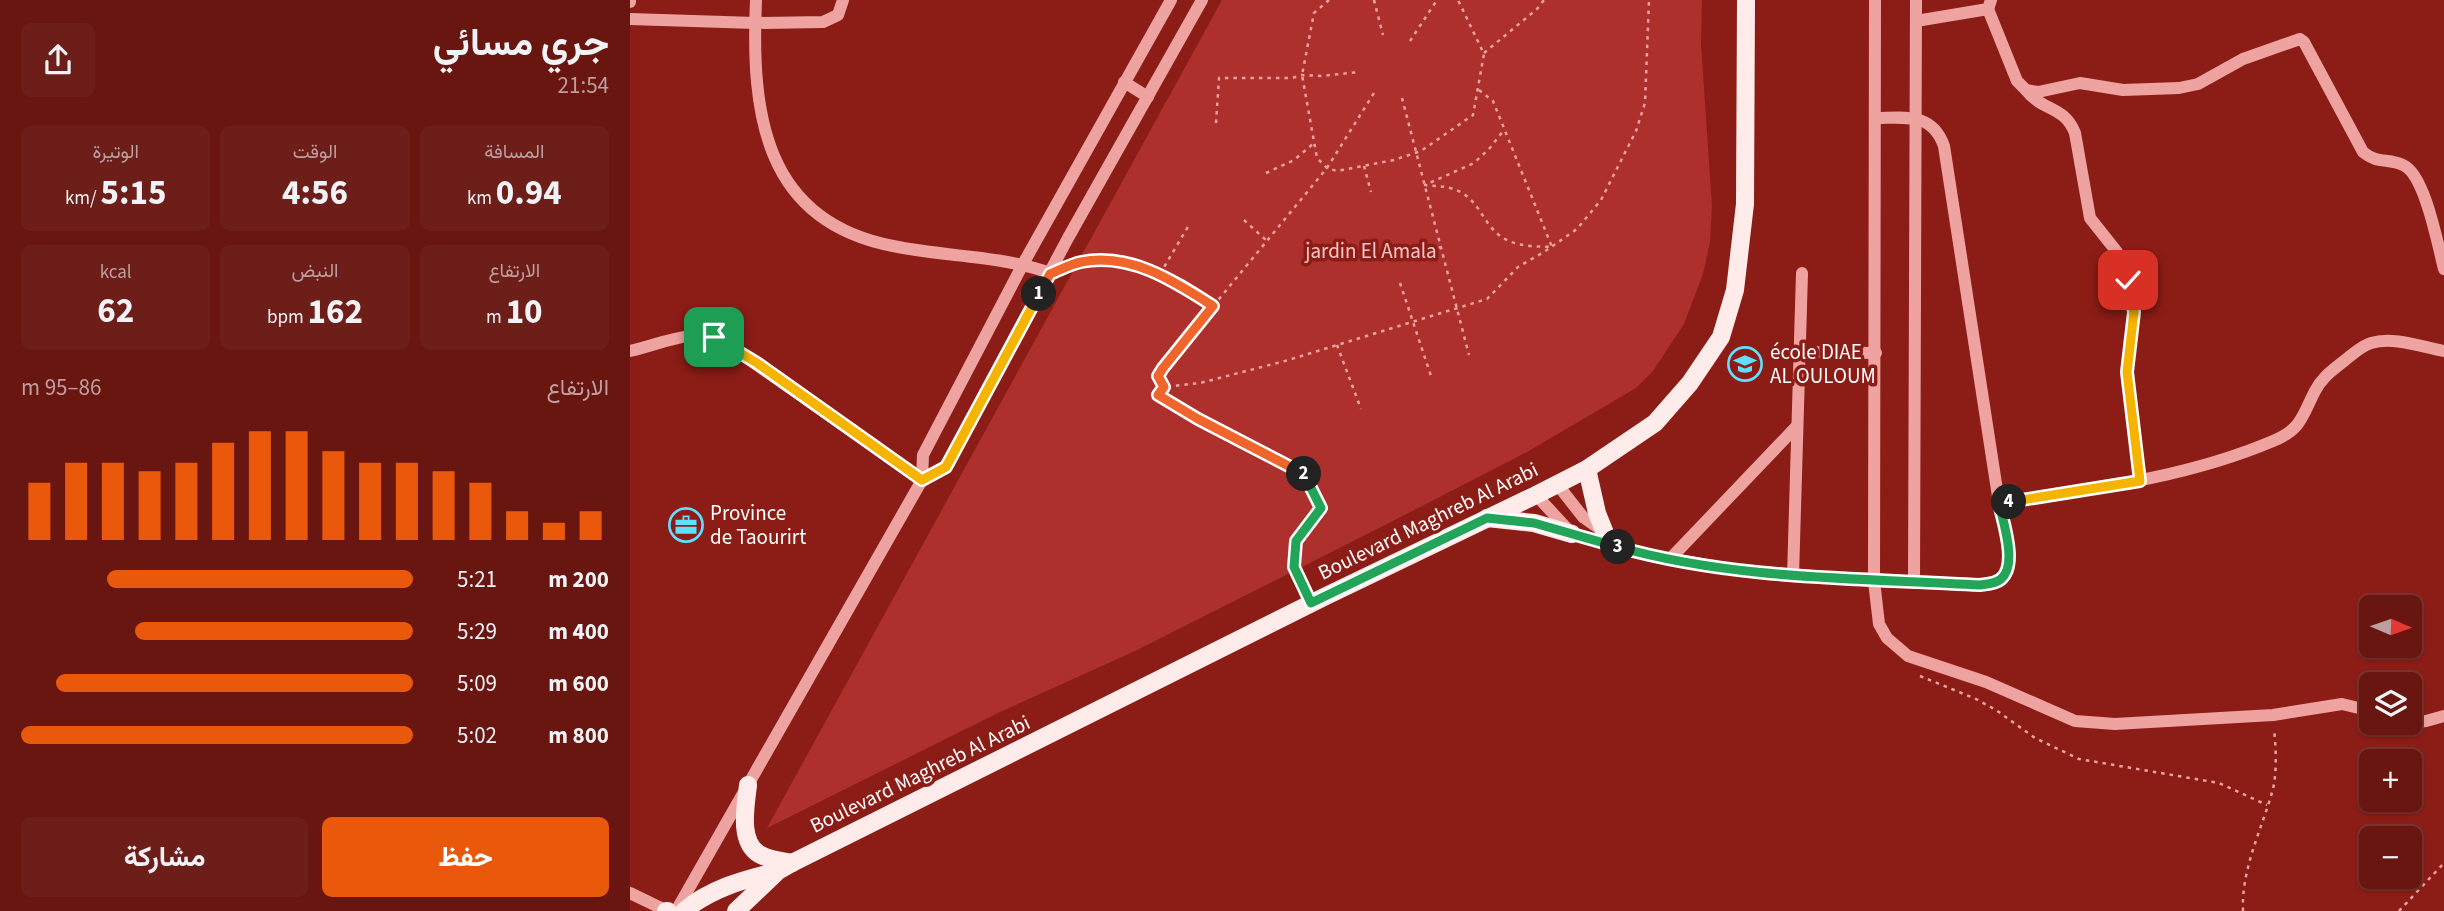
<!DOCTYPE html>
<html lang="ar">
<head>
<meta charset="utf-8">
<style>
  :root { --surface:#691510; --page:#6e1e19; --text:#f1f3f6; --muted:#bd9f9f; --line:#7c3430; --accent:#ea580c }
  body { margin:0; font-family:"Source Sans 3",Vazirmatn,sans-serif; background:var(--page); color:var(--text); direction:rtl; height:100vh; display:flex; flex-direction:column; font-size:26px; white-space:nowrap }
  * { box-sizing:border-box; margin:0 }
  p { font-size:23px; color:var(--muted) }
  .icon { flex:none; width:38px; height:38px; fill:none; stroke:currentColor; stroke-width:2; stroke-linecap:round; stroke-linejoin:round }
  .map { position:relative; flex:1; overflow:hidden; direction:ltr }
  .panel { display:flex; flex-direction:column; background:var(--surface); width:630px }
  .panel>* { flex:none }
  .needle { width:46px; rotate:92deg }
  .controls { position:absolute; left:1729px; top:595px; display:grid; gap:14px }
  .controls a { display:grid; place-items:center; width:63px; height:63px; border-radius:10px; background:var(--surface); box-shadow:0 2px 5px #0004,0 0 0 2px var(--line); font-size:35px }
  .pin { position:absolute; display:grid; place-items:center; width:60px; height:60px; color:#fff; margin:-30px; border-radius:14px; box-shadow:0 4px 10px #0006 }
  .km { position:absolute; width:35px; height:35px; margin:-18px; border-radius:50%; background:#222; color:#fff; font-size:19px; line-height:35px; text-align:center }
  .round { display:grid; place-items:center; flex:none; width:74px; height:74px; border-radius:10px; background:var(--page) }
  .summary { display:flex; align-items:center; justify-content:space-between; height:119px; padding:0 21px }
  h1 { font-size:38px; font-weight:700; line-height:52px }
  .metrics { display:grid; grid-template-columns:repeat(3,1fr); gap:10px; height:119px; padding:7px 21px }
  .metrics div { display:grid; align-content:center; border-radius:10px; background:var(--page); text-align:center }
  .metrics b { font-size:35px; font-weight:700 }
  .metrics small { font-size:19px; font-weight:400 }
  .metrics p { font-size:19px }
  .chart { height:196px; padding:14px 21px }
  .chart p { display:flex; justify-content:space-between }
  .chart svg { width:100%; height:126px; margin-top:7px; stroke:var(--accent); stroke-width:6 }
  .action { display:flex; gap:14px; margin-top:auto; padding:14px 21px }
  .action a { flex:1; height:80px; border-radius:10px; background:var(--accent); color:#fff; font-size:28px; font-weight:700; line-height:80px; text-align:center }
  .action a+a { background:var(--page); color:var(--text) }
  ul { padding:0 21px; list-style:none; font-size:23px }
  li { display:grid; grid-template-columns:112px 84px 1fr; align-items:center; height:52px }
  li i { height:18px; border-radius:9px; background:var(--accent) }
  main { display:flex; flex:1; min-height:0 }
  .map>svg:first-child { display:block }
  .green { fill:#ad302c }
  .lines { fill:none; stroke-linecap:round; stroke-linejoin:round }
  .path { stroke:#efa3a1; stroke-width:2.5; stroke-dasharray:3.5 5; stroke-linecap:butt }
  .minor { stroke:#efa3a1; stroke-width:12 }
  .major { stroke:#ffebe9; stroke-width:18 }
  .split-1-casing { stroke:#fff; stroke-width:14 }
  .split-2-casing { stroke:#fff; stroke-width:14 }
  .split-3-casing { stroke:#fff; stroke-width:14 }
  .split-4-casing { stroke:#fff; stroke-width:14 }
  .split-5-casing { stroke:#fff; stroke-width:14 }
  .split-1 { stroke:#f5b400; stroke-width:9 }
  .split-2 { stroke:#f0652b; stroke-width:9 }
  .split-3 { stroke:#22a559; stroke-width:9 }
  .split-4 { stroke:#22a559; stroke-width:9 }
  .split-5 { stroke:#f5b400; stroke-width:9 }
  .labels { text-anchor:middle; stroke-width:7; stroke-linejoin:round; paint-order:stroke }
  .park-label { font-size:21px; fill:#fbc8c7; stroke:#8c1c16 }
  .poi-label { font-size:21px; fill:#fff; stroke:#8c1c16; text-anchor:start }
  .street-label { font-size:21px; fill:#fff; stroke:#8c1c16 }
</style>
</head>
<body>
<main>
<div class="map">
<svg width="1814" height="911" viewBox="0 0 1814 911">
  <rect width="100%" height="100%" fill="#8c1c16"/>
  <path class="green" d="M592,0H1072L1071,44L1082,206L1080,242L1073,274L1054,324L1023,371L1006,388L897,452L757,524L505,651L368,713L137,828Z"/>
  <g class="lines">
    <g class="path">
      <path d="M699,0L684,13L672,75L687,158L697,168L707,171L764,160L791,151L843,115L854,54L828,0"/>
      <path d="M744,0L753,35"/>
      <path d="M780,41L807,0"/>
      <path d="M854,53L907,9L914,0"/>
      <path d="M849,90L863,101L922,247C898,246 877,247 861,227C851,215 846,201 832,193C819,185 808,187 795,185L844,163L859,149L874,130"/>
      <path d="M772,98L839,355"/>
      <path d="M586,123L589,78H662L672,75L691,76L729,72"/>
      <path d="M734,166L741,192"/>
      <path d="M636,173L664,160L684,143"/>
      <path d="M614,220L637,241"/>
      <path d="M784,254L811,247"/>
      <path d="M440,266C492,247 540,279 583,305"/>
      <path d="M530,274L559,225"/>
      <path d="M770,283L801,376"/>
      <path d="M707,345L731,409"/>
      <path d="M534,387L528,376L533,367L697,168L744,93"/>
      <path d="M674,587L664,567L666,541L691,508L674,474L568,419L529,395L534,387L570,383L655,361L857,299L888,267L914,252L947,229L971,200L1006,131L1015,103L1019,0"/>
      <path d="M1290,676L1346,699L1366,710L1405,738L1449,759L1589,783L1637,805"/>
      <path d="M1613,911C1611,869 1632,829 1643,789C1647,771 1646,748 1644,729"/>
      <path d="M1769,911L1814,863"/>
    </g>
    <g class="minor">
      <path d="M126,0C121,112 133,221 263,246C315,257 369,255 420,273"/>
      <path d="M1245,0L1244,581L1249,624L1257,638L1278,656L1356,682L1445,721L1485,724L1643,715L1712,704L1741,711"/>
      <path d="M0,2V0"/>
      <path d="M1358,9L1387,81L1396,90L1408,92L1450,83L1493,90L1549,88L1568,84L1613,59L1670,39L1674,42L1733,152C1747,164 1758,158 1773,165C1795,174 1808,246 1814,269"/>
      <path d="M0,19L125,23L193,22L208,15L213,0"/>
      <path d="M1286,21L1358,9L1361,0"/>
      <path d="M494,82L518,97"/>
      <path d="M1396,90C1413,112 1434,105 1445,133L1460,218L1487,252L1498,280L1504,312L1497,372L1510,481"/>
      <path d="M0,351C33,344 60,327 94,342L292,480"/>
      <path d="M1170,352L1246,353"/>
      <path d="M292,480L316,467L438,238L572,0"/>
      <path d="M927,484L953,517L973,531"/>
      <path d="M906,495L942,534L1014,554L1106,570L1244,581L1350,585C1357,584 1366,584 1372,579C1388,565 1373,522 1369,503L1314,146C1302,112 1275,118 1246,118"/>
      <path d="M1369,503C1462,489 1556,478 1643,441C1672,429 1672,416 1685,391C1692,377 1703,370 1714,361C1723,354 1731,346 1741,343C1763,336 1792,347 1814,351"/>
      <path d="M1040,559L1166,427"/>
      <path d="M1163,576L1172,273"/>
      <path d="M1284,582L1286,0"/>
      <path d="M1777,723L1796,721L1814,716"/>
      <path d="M0,893L37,911"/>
      <path d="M46,911L292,480L293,455L393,264L541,0"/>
    </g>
    <g class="major">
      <path d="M957,469L967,513L975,533"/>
      <path d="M857,518L904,523L942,534"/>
      <path d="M118,785C116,805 108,841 129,854C139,860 151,861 162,863"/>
      <path d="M36,911H38"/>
      <path d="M54,911C80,889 112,880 145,872"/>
      <path d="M106,911L148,871L162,863L694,597L906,495L957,469L1025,423L1060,383L1091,337L1105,290L1115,204L1116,0"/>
    </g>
  </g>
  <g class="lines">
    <g class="split-1-casing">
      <path id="split-1" d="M84,337L127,363L292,480L316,467L409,294"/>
    </g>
    <g class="split-2-casing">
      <path id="split-2" d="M409,294L420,274C430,270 441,264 451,262C500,252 544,281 583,306L533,368L528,376L534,387L528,395L568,419L674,474"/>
    </g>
    <g class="split-3-casing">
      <path id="split-3" d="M674,474L691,508L666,541L664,567L681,603L857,518L904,523L988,547"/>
    </g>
    <g class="split-4-casing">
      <path id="split-4" d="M988,547C1106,580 1229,578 1350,585C1357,584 1365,584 1371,579C1388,565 1373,522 1369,503L1379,502"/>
    </g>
    <g class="split-5-casing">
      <path id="split-5" d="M1379,502L1510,481L1497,372L1504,312L1498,280"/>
    </g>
    <use href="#split-1" class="split-1"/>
    <use href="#split-2" class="split-2"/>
    <use href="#split-3" class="split-3"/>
    <use href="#split-4" class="split-4"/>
    <use href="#split-5" class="split-5"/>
  </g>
  <defs>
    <g id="school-ring" transform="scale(1.75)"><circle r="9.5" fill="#8c1c16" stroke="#5fe0ff" stroke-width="1.5"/><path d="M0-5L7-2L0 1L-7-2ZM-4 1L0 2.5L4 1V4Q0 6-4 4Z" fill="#5fe0ff"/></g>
    <g id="office-ring" transform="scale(1.75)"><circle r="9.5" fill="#8c1c16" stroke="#5fe0ff" stroke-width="1.5"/><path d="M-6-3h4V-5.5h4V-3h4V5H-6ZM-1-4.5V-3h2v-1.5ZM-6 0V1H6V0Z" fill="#5fe0ff"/></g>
  </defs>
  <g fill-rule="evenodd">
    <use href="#school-ring" x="1115" y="364"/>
    <use href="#office-ring" x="56" y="525"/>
  </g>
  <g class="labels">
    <g class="park-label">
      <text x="741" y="258">jardin El Amala</text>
    </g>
    <g class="poi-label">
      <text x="1140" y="359">école DIAE<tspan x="1140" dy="24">AL OULOUM</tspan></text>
      <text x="80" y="520">Province<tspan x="80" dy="24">de Taourirt</tspan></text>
    </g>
    <g class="street-label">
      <text transform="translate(798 521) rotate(-26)" y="7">Boulevard Maghreb Al Arabi</text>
      <text transform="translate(290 774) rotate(-26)" y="7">Boulevard Maghreb Al Arabi</text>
    </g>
  </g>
</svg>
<div class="controls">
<a><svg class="needle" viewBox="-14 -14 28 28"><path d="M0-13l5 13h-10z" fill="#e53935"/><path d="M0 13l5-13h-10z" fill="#bd9f9f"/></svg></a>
<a><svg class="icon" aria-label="layers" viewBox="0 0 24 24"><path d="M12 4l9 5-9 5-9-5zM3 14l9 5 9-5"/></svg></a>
<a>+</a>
<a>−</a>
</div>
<div class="pin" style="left:84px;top:337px;background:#1e9e55"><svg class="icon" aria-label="arrive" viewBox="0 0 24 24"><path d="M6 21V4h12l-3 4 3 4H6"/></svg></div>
<div class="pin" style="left:1498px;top:280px;background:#d93025"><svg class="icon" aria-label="check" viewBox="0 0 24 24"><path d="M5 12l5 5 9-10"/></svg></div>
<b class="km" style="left:409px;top:294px">1</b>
<b class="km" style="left:674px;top:474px">2</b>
<b class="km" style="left:988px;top:547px">3</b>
<b class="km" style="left:1379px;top:502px">4</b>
</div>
<section class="panel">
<div class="summary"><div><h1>جري مسائي</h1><p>21:54</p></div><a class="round"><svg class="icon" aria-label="share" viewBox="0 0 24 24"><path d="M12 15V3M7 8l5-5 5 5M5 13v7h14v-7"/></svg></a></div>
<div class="metrics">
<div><p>المسافة</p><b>0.94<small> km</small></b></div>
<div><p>الوقت</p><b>4:56</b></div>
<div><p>الوتيرة</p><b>5:15<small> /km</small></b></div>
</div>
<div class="metrics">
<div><p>الارتفاع</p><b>10<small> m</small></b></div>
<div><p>النبض</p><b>162<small> bpm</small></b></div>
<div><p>kcal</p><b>62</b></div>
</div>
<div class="chart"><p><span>الارتفاع</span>86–95 m</p>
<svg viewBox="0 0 160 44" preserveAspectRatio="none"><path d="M5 44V24M15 44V17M25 44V17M35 44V20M45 44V17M55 44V10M65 44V6M75 44V6M85 44V13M95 44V17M105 44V17M115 44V20M125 44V24M135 44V34M145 44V38M155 44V34"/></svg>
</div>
<ul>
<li><b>200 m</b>5:21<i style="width:78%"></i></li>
<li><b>400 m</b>5:29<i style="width:71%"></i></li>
<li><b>600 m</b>5:09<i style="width:91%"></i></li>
<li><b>800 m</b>5:02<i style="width:100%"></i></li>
</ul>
<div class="action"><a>حفظ</a><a>مشاركة</a></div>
</section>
</main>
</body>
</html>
